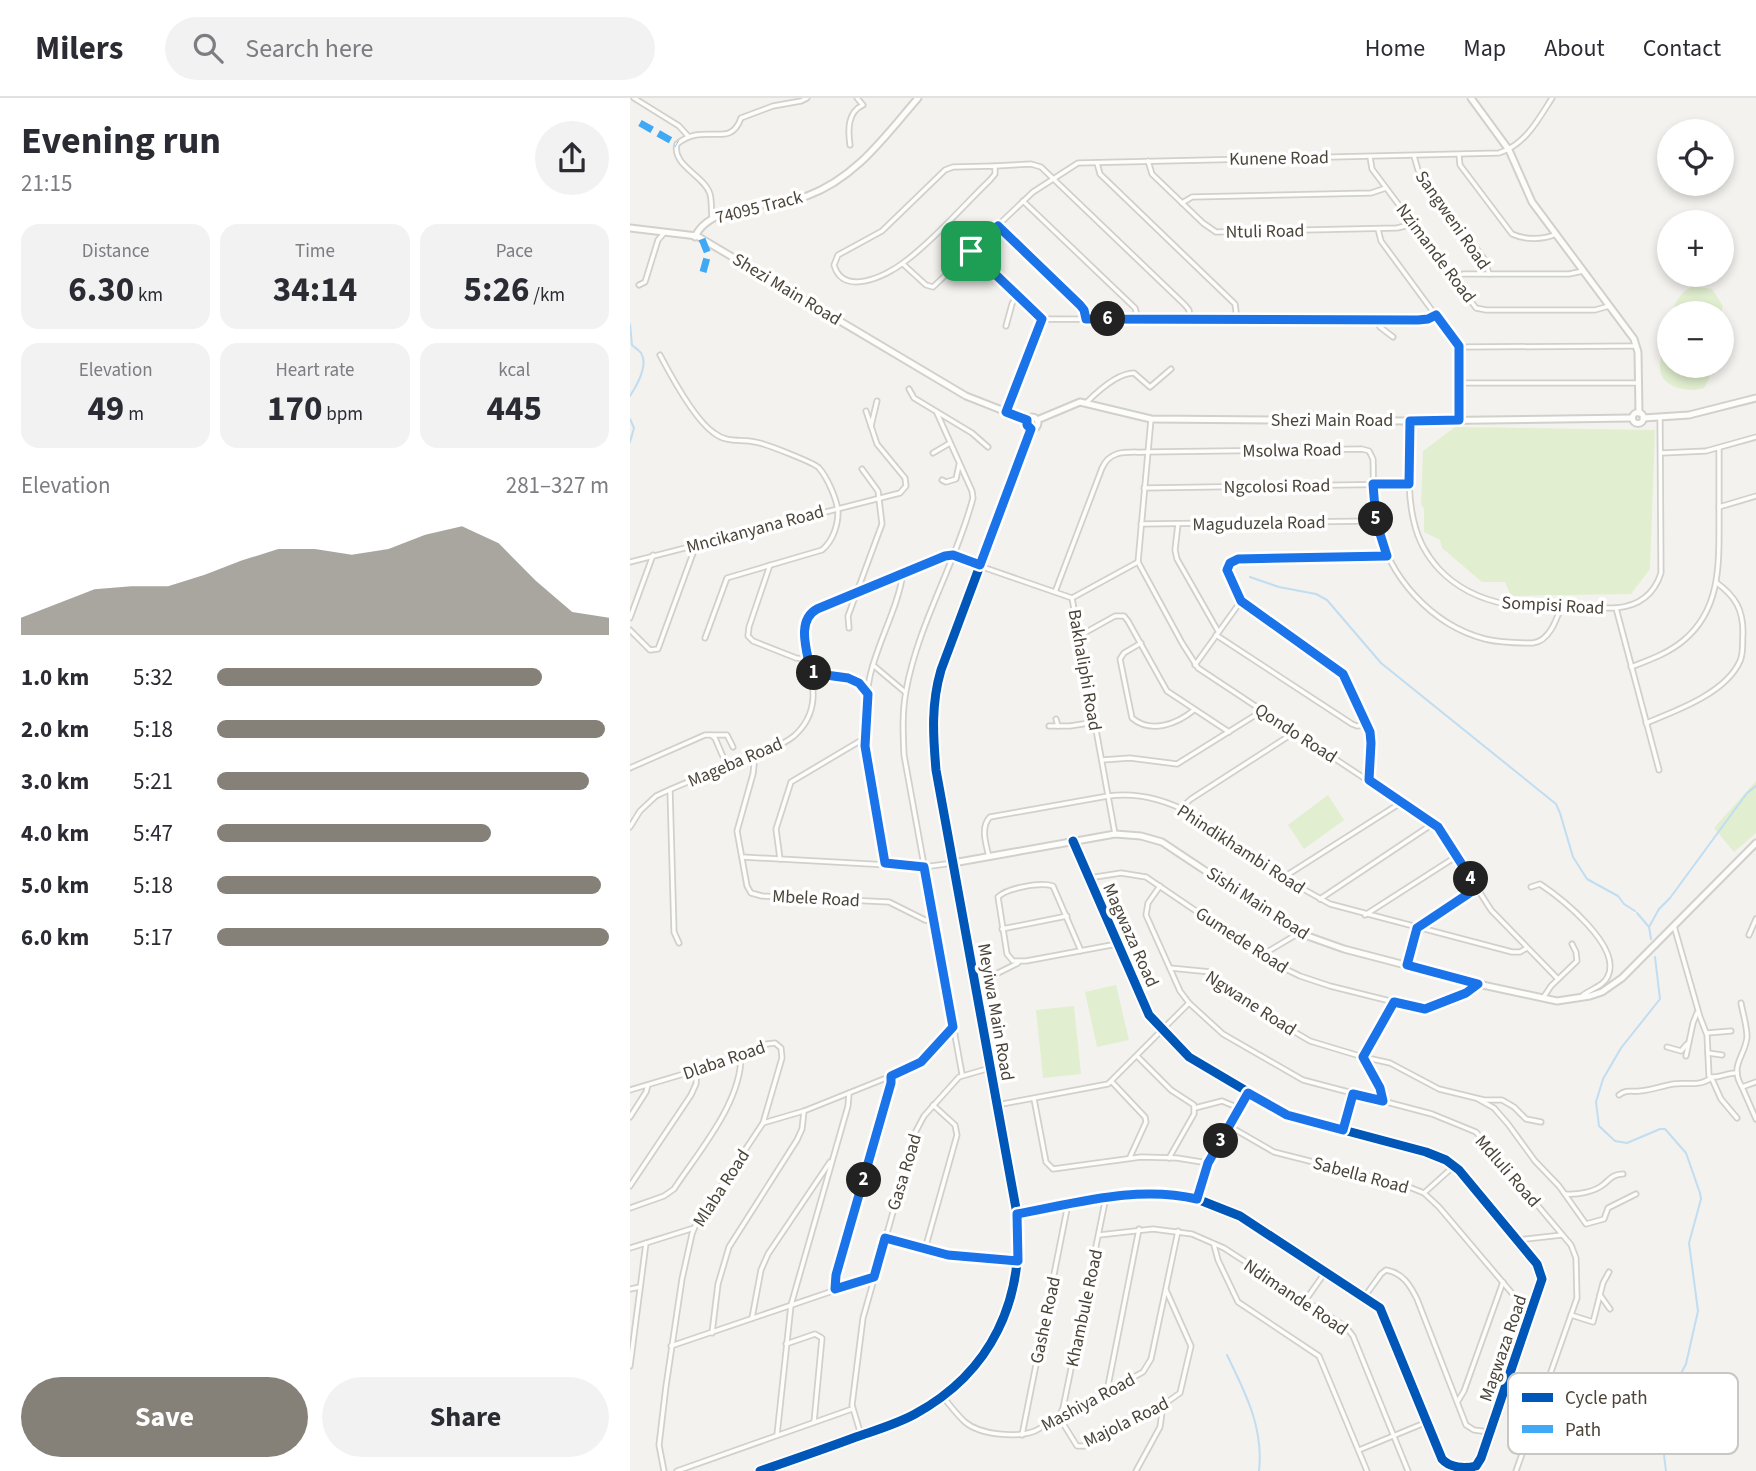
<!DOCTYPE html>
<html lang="en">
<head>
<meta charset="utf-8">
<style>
  :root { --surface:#fff; --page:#f2f2f3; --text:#2b2b33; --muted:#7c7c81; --line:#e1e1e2; --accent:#868178 }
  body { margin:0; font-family:"Source Sans 3",sans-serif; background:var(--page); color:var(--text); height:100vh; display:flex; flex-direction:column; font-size:26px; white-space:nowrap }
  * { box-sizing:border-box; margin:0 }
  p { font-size:23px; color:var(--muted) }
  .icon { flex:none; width:38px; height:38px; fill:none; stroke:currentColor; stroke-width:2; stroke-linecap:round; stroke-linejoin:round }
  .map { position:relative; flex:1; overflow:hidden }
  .side { display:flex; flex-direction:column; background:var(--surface); width:630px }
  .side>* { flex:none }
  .controls { position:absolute; left:1027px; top:21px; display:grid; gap:14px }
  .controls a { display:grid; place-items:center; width:77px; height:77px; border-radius:50%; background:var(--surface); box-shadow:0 4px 10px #0003; font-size:35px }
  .pin { position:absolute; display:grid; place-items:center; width:60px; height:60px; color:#fff; margin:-30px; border-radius:14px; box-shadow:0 4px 10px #0006 }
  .km { position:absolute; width:35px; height:35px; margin:-18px; border-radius:50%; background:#222; color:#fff; font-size:19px; line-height:35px; text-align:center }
  .round { display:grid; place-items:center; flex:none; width:74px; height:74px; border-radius:37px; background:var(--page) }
  .head { display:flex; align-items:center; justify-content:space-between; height:119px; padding:0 21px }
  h1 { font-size:38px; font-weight:700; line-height:52px }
  .metrics { display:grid; grid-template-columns:repeat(3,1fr); gap:10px; height:119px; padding:7px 21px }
  .metrics div { display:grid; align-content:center; border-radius:18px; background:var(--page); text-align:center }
  .metrics b { font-size:35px; font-weight:700 }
  .metrics small { font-size:19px; font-weight:400 }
  .metrics p { font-size:19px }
  .chart { height:196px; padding:14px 21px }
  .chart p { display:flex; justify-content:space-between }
  .chart svg { width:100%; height:126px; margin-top:7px; fill:var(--accent); opacity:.7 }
  .action { display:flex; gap:14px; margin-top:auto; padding:14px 21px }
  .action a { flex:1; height:80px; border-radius:42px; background:var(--accent); color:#fff; font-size:28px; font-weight:700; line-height:80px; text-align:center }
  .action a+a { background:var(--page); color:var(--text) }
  ul { padding:0 21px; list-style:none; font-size:23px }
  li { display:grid; grid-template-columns:112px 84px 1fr; align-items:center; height:52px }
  li i { height:18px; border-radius:9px; background:var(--accent) }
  header { display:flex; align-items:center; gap:42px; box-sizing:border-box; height:98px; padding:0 35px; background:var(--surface); border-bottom:2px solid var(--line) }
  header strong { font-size:33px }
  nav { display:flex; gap:38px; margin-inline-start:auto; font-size:24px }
  .search { width:490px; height:63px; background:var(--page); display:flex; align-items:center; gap:18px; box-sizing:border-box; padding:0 24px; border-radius:38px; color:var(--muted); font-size:26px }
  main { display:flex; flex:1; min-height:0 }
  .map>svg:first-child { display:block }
  .green { fill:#e1eecf }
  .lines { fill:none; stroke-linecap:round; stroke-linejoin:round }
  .stream { stroke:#c0ddf1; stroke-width:2 }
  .minor-casing { stroke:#d2d0cb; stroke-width:7 }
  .tertiary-casing { stroke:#d2d0cb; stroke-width:9 }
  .minor { stroke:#fdfdfc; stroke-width:3.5 }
  .tertiary { stroke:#fdfdfc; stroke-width:5 }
  .quiet { stroke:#3fa9f5; stroke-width:7; stroke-dasharray:14 7; stroke-linecap:butt }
  .cycleway-casing { stroke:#fff; stroke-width:13 }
  .cycleway { stroke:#0057b8; stroke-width:9 }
  .route-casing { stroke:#fff; stroke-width:14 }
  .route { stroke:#1a73e8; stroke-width:9 }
  .labels { text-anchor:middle; stroke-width:7; stroke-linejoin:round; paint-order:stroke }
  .street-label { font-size:18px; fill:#4b4439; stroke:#fff }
  .key { fill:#fff; stroke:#c9c7c4; stroke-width:2 }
  .key-label { font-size:19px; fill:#4b4439 }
</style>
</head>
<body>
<header>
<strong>Milers</strong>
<div class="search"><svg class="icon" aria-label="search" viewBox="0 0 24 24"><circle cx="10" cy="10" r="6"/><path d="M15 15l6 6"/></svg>Search here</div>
<nav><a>Home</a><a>Map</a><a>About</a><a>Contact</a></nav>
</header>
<main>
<section class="side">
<div class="head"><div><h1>Evening run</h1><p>21:15</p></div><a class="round"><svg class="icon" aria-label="share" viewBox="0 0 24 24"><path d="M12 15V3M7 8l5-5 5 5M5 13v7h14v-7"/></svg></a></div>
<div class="metrics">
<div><p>Distance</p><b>6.30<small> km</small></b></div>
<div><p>Time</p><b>34:14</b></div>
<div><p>Pace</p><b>5:26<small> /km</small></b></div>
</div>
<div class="metrics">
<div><p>Elevation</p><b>49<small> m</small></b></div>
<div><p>Heart rate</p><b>170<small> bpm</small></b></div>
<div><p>kcal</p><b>445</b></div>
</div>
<div class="chart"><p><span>Elevation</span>281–327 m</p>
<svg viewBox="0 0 160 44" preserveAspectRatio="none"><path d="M0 44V38L10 33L20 28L30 27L40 27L50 23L60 18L70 14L80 14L90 16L100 14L110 9L120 6L130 12L140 25L150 36L160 38V44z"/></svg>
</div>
<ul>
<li><b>1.0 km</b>5:32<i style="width:83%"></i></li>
<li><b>2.0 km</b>5:18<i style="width:99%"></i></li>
<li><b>3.0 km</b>5:21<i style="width:95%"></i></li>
<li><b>4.0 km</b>5:47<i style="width:70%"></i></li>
<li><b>5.0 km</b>5:18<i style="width:98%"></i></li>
<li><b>6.0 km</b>5:17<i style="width:100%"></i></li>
</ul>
<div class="action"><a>Save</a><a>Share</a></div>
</section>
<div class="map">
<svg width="1126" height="1373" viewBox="0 0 1126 1373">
  <rect width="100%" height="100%" fill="#f4f2ee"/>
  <g class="green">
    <path d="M1063,188L1082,191L1093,208L1091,215H1042C1046,202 1050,195 1063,188Z"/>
    <path d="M1039,228L1040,268H1081L1079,281L1074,290C1058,295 1029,290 1030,268C1031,255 1037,240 1039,228Z"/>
    <path d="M825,329L1025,332L1020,471L1001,496L881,498L875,484H852L812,450L810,442L794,434V411L791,406L793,353Z"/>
    <path d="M1126,683V735L1104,754L1084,730Z"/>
    <path d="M698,697L714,722L674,751L658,727Z"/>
    <path d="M486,887L499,942L467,949L455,894Z"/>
    <path d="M444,908L451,976L413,980L406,912Z"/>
  </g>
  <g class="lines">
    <g class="stream">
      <path d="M0,298C7,287 19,267 11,255C9,252 5,250 2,247L0,226"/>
      <path d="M0,321L4,330L0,344"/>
      <path d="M620,479L649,489L686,496L697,502L751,565L926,706L930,715L943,759L957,781L988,798L994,806L1005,813"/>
      <path d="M1007,815L1019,829L1021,841"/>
      <path d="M1019,829L1029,811L1040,800L1117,695L1126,688"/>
      <path d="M1025,859L1030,901L991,950L973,981L966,1004L969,1028L985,1043L997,1045L1030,1031H1035L1056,1055L1070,1095L1071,1101L1059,1145L1068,1213L1056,1266L1038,1300L1034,1357L1036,1373"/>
      <path d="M597,1257C615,1294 634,1330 629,1373"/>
    </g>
    <g class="minor-casing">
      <g id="minor">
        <path d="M4,0L49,28L58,38"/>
        <path d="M220,47C218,33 217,14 233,7L227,0"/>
        <path d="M829,57L830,67L882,136C895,142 913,142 926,136"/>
        <path d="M784,58L788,72L855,162L859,176H939L953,173"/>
        <path d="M740,59L742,71L846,210L856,212H965L979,208"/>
        <path d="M518,63L522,76L573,125L586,134L767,130L783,126"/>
        <path d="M467,65L470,76L605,206L607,221"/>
        <path d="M365,68V76L360,82C333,108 303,143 273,165C256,178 213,199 204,167L208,157L252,133L315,72L323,69Z"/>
        <path d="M365,68L401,66L411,69L555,207L559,212L560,220"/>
        <path d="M393,103L505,210L508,221"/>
        <path d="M552,105L562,99L741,95L756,90"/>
        <path d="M82,119C81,112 82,103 80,96C75,78 41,67 47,46C75,23 100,52 111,20L143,8L171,3L177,0"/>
        <path d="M368,128L453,209L456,221"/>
        <path d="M748,131L751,143L829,249V322"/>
        <path d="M341,153L412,221"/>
        <path d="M273,166L296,187L303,189L403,94L448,65L869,55C895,47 908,22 922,0"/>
        <path d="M823,180L833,176H859"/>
        <path d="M9,187L15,184L28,142L35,134"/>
        <path d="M746,221L750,229L763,239"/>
        <path d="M376,228L382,206L387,197"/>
        <path d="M829,249L1005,248"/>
        <path d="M30,257C41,278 65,322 84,335C97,345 110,341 125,344C134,345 185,365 189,370C197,379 207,401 208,414C208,427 203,443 192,452L97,480L75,540"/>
        <path d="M829,285H1009"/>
        <path d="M279,291L284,300L342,335L358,349"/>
        <path d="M457,304C468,293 488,275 504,275L520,289L541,271"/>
        <path d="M376,314L412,221L788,222L798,221L806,217"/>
        <path d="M307,315L342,393L343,400C326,465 288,526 276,593C272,614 273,636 274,657L332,976"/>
        <path d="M780,323C780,356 776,392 784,424C788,442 797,458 809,471C855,520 925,509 986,510C1008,508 1024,497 1031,475L1030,319"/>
        <path d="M241,328L247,303"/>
        <path d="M303,355L320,345"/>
        <path d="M1032,355L1076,353L1126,339"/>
        <path d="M312,382L316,384L326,381L329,367"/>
        <path d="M514,390L780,386"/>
        <path d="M1089,409L1126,398"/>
        <path d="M511,426L746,423"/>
        <path d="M548,426L545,452L547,461L588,533"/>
        <path d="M0,464L270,395L276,388L275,380L247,346L236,313"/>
        <path d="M508,464L552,545L568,570L808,729L861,812L928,881"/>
        <path d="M140,467L119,529L118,538L123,543L166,560L179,562"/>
        <path d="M425,494L472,370C481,350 499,355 518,354L732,351L739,353L743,361C744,382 742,404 747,425C758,479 802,527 855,541C871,545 887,545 903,545C919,543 926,523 931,509"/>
        <path d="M986,510L1029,672"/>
        <path d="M0,520L23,457"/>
        <path d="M219,530L218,518L252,426L248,393L232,371"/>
        <path d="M0,532L20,552L28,551L66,447"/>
        <path d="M586,537L722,626L727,628L737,627"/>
        <path d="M449,538L485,518H494L498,523L537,593L599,634"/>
        <path d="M511,545L494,555L490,561L502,620C521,636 547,626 564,612"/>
        <path d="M243,567L275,594"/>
        <path d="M565,567L611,503"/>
        <path d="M1001,569C1019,562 1039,555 1054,542C1091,511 1089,465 1089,421C1089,397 1089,374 1089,350"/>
        <path d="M181,575L218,580L230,586L238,596"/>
        <path d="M426,621L428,628"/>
        <path d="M1016,625C1046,613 1096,595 1110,563C1114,554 1112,544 1113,535C1113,512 1106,499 1087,485"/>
        <path d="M419,628H440L465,624"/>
        <path d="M81,637H97L103,649"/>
        <path d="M125,658L123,676L107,733L117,788L121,795L132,798L259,804L295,822L304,824"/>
        <path d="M472,662L500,660L547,666L632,613"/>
        <path d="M0,670L75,637H81L85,640L97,668"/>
        <path d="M739,682L742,645L740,634L713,576L611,503L597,472L600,465L608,461L757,458"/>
        <path d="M40,692L44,834L49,845"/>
        <path d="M551,710L561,701L665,634"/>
        <path d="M0,729L10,713L26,698C57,683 89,672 121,659C135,653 152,648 164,638C210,597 155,543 183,513L318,457L442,500"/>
        <path d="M485,736L442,500L508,464L521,321"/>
        <path d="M112,759L294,769L323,765"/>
        <path d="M359,759C356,746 350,729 360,719L478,698C507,694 534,701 560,715L666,787L700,806L882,854H890L897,850"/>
        <path d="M150,761L146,731L161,684L235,640"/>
        <path d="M255,765C244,704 226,640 240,578C248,543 268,510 273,475"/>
        <path d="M654,779L772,704"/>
        <path d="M459,780L491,775L516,779L641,864L670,878L700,888L792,911L836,895L848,886"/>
        <path d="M530,788L518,805L516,817L550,893L559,905L593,936L673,982L802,1016L846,1034L941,1147L946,1160L947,1200L886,1373"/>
        <path d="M901,789L910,786C931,800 992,848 978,878C974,888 961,891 953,897"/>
        <path d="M690,801L804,725"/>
        <path d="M735,817L827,758"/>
        <path d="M1044,828L1070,919L1077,937L1079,978C1087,982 1097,974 1107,975"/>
        <path d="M372,831L437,818"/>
        <path d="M1119,837L1126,821"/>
        <path d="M451,853L423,788C410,784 377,790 368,799L377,856L383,863H396L487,846"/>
        <path d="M632,857L669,835"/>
        <path d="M777,867L787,830L846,791"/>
        <path d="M540,870L581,874L617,906L680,943L733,959L752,995L753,1003"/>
        <path d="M347,897L358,880L388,865"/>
        <path d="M913,900L921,888L947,863L946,854L942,846"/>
        <path d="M764,904L733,959L760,965L809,991L854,1002H872L884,1009L896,1021L911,1024"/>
        <path d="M1111,905C1113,916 1117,928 1117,939C1115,959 1099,967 1112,989"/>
        <path d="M1077,935L1101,933"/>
        <path d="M1037,949L1051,953L1057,946"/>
        <path d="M1078,955L1092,957"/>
        <path d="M1056,958L1063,925L1067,915"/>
        <path d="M508,959L541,992L564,1007V1016L539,1060"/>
        <path d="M1082,981L1091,1001L1107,1020"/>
        <path d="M482,984L515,1019L516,1024L500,1059"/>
        <path d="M1126,984L1112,989L1126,1021"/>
        <path d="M0,992L67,972L137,946L145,945L151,950L152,960L133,1025"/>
        <path d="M989,997C996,991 1002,994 1010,993C1022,992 1032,988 1043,986C1056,984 1069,989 1081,980"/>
        <path d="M404,1001L416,1064L423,1071L511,1059L547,1060L578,1065"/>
        <path d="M848,1001L864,1010L878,1026L905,1063L929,1088L956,1126L974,1121L978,1110L1006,1096"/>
        <path d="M367,1007L478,986L559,905"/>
        <path d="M565,1010L592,1003L609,1010"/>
        <path d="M0,1019L16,994L18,987"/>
        <path d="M599,1028L644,1054L774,1087L794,1095L809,1109L892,1207L901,1214"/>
        <path d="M713,1032L723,996"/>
        <path d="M0,1088L61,997L66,986L67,972"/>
        <path d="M794,1095L824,1068"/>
        <path d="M935,1096C947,1097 965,1094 974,1086C980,1081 983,1076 993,1076"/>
        <path d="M476,1099L433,1310L429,1319L447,1348H455L533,1307L550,1295L561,1248L536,1192"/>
        <path d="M568,1100L578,1065L618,995"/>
        <path d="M0,1110L34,1098L44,1091C69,1053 113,1003 111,955"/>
        <path d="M387,1116L494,1096L529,1095L567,1101L610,1118L750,1210L812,1361C820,1370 835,1371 846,1368L851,1360L912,1181L907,1166L829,1072L816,1062L796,1054L657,1017L559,959L519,917L443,743"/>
        <path d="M469,1137L523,1131L562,1136L594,1150L716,1229L723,1238L778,1373"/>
        <path d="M255,1140L318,1157L386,1163"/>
        <path d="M887,1142L932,1137"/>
        <path d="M584,1147L588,1162L608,1204L689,1258L737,1373"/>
        <path d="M0,1150L64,1130"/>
        <path d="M295,1151L327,1037L325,1027L303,1007"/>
        <path d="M0,1191L10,1189"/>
        <path d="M205,1191L206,1177L261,985V978"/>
        <path d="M970,1197L980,1211"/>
        <path d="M735,1198L751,1176L756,1172C773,1175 780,1187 787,1201L836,1327L844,1332L859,1334"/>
        <path d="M675,1203L696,1173"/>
        <path d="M941,1217L963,1224L973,1185L979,1174"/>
        <path d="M122,1220L131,1172L138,1156L200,1064"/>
        <path d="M82,1235L88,1186L99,1149L167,1042L172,1031L174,1013"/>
        <path d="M156,1246L185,1236L192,1240L184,1324"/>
        <path d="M41,1248L244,1179"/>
        <path d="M0,1268L16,1145"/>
        <path d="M477,1293L509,1131"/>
        <path d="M313,1299C320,1307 327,1317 335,1324C350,1337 387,1340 405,1333L513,1274L521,1261L548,1133"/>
        <path d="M872,1299L906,1311"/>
        <path d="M828,1303L834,1293L873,1184"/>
        <path d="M147,1337L161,1207L218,1008L219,995"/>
        <path d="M231,1337L222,1307L233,1220L286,1033L294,1018L329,979L360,970"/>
        <path d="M392,1337L438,1106"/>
        <path d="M729,1352L797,1324"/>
        <path d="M34,1373L29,1347L36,1288L52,1181L62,1136L66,1126L133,1025L174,1013L286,968L323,929"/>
        <path d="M47,1373L222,1311"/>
        <path d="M506,1373L530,1329L533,1307"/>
      </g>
    </g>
    <g class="tertiary-casing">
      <g id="tertiary">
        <path d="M841,0L879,52L902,104L1004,241L1008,254L1009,315"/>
        <path d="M0,130L67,138L336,298L397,322"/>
        <path d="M65,139C79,105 146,109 177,98C226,80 255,38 288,0"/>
        <circle cx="1008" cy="320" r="5.5"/>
        <circle cx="402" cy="325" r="6"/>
        <path d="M1013,320L1059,317L1126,300"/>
        <path d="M407,322L450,304L521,321L780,323L1002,320"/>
        <path d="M323,765L485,736L511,738L532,744L669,835L714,851L848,886L927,903L960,898L972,894L992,880L1126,745"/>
        <path d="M130,1373C162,1362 194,1351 226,1339C246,1332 267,1326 285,1316C362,1274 395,1201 387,1116L306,672C303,637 301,606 311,572L401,331"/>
      </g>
    </g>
    <use href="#minor" class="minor"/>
    <use href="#tertiary" class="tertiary"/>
    <g class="quiet">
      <path d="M10,25L47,46"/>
      <path d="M72,141L78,156L73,174"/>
    </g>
    <g class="cycleway-casing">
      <g id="cycleway">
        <path d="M387,1116L494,1096L529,1095L567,1101L610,1118L750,1210L812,1361C820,1370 835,1371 846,1368L851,1360L912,1181L907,1166L829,1072L816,1062L796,1054L657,1017L559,959L519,917L443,743"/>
        <path d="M130,1373C162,1362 194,1351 226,1339C246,1332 267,1326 285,1316C362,1274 395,1201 387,1116L306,672C303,637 301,606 311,572L401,331"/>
      </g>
    </g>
    <use href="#cycleway" class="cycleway"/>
  </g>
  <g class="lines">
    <g class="route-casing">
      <path id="route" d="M368,128L450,207L454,212L456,221L788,222L798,221L806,217L829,248V322L780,323L779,386H743L746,423L757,458L608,461L600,465L597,472L611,503L713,576L740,634L741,645L739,682L808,729L847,790L787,830L777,867L848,886L836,895L795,911L764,904L733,959L750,990L753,1003L723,996L713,1032L657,1017L618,995L578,1065L567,1101C507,1087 447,1105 387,1116L388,1163L318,1157L255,1140L244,1179L205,1191L206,1177L261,985V978L291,964L323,929L294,769L255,765L235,648L238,596L229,585L218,580L181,575C178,555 165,523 187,511L315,458L323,457L350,467L401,331L397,327V322L376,314L412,221L341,153Z"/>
    </g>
    <use href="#route" class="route"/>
  </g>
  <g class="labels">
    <g class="street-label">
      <text transform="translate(649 60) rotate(-1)" y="6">Kunene Road</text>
      <text transform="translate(129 109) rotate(-14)" y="6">74095 Track</text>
      <text transform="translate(823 122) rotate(55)" y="6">Sangweni Road</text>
      <text transform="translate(635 133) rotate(-1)" y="6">Ntuli Road</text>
      <text transform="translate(806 155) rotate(53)" y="6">Nzimande Road</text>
      <text transform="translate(157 191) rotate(31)" y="6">Shezi Main Road</text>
      <text x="702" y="328">Shezi Main Road</text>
      <text transform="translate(662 352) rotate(-1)" y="6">Msolwa Road</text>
      <text transform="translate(647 388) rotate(-1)" y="6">Ngcolosi Road</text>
      <text transform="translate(629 425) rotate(-1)" y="6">Maguduzela Road</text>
      <text transform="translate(125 431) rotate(-15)" y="6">Mncikanyana Road</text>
      <text transform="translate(923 507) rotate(3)" y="6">Sompisi Road</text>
      <text transform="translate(455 572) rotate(80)" y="6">Bakhaliphi Road</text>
      <text transform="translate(666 635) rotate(33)" y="6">Qondo Road</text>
      <text transform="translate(105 664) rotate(-23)" y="6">Mageba Road</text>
      <text transform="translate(611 751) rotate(33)" y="6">Phindikhambi Road</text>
      <text transform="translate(186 800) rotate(3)" y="6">Mbele Road</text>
      <text transform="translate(628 805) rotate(33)" y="6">Sishi Main Road</text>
      <text transform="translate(501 837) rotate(66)" y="6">Magwaza Road</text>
      <text transform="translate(612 842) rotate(33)" y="6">Gumede Road</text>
      <text transform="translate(621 905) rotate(33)" y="6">Ngwane Road</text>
      <text transform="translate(366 914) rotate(80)" y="6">Meyiwa Main Road</text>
      <text transform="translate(94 962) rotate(-19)" y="6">Dlaba Road</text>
      <text transform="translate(878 1073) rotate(49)" y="6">Mdluli Road</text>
      <text transform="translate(274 1074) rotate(-73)" y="6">Gasa Road</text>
      <text transform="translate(731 1077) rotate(15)" y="6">Sabella Road</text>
      <text transform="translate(91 1090) rotate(-57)" y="6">Mlaba Road</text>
      <text transform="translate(666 1199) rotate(34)" y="6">Ndimande Road</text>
      <text transform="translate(454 1210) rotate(-78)" y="6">Khambule Road</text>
      <text transform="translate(415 1222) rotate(-78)" y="6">Gashe Road</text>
      <text transform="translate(873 1250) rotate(-71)" y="6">Magwaza Road</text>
      <text transform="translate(458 1304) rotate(-28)" y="6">Mashiya Road</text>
      <text transform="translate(496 1324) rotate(-26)" y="6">Majola Road</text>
    </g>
  </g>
  <rect x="878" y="1275" width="230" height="81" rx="10" class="key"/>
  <rect x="892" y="1295" width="31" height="9" fill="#0057b8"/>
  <rect x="892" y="1327" width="31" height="8" fill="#3fa9f5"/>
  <g class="key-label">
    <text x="935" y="1306">Cycle path</text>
    <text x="935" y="1338">Path</text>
  </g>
</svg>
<div class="controls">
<a><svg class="icon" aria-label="locate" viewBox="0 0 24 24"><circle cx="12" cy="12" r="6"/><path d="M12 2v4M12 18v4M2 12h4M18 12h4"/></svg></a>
<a>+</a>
<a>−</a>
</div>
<div class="pin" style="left:341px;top:153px;background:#1e9e55"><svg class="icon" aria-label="arrive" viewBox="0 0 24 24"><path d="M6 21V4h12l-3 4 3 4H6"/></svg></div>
<b class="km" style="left:184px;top:575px">1</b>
<b class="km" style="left:234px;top:1082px">2</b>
<b class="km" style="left:591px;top:1043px">3</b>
<b class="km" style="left:841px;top:781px">4</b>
<b class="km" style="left:746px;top:421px">5</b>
<b class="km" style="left:478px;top:221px">6</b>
</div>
</main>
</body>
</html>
